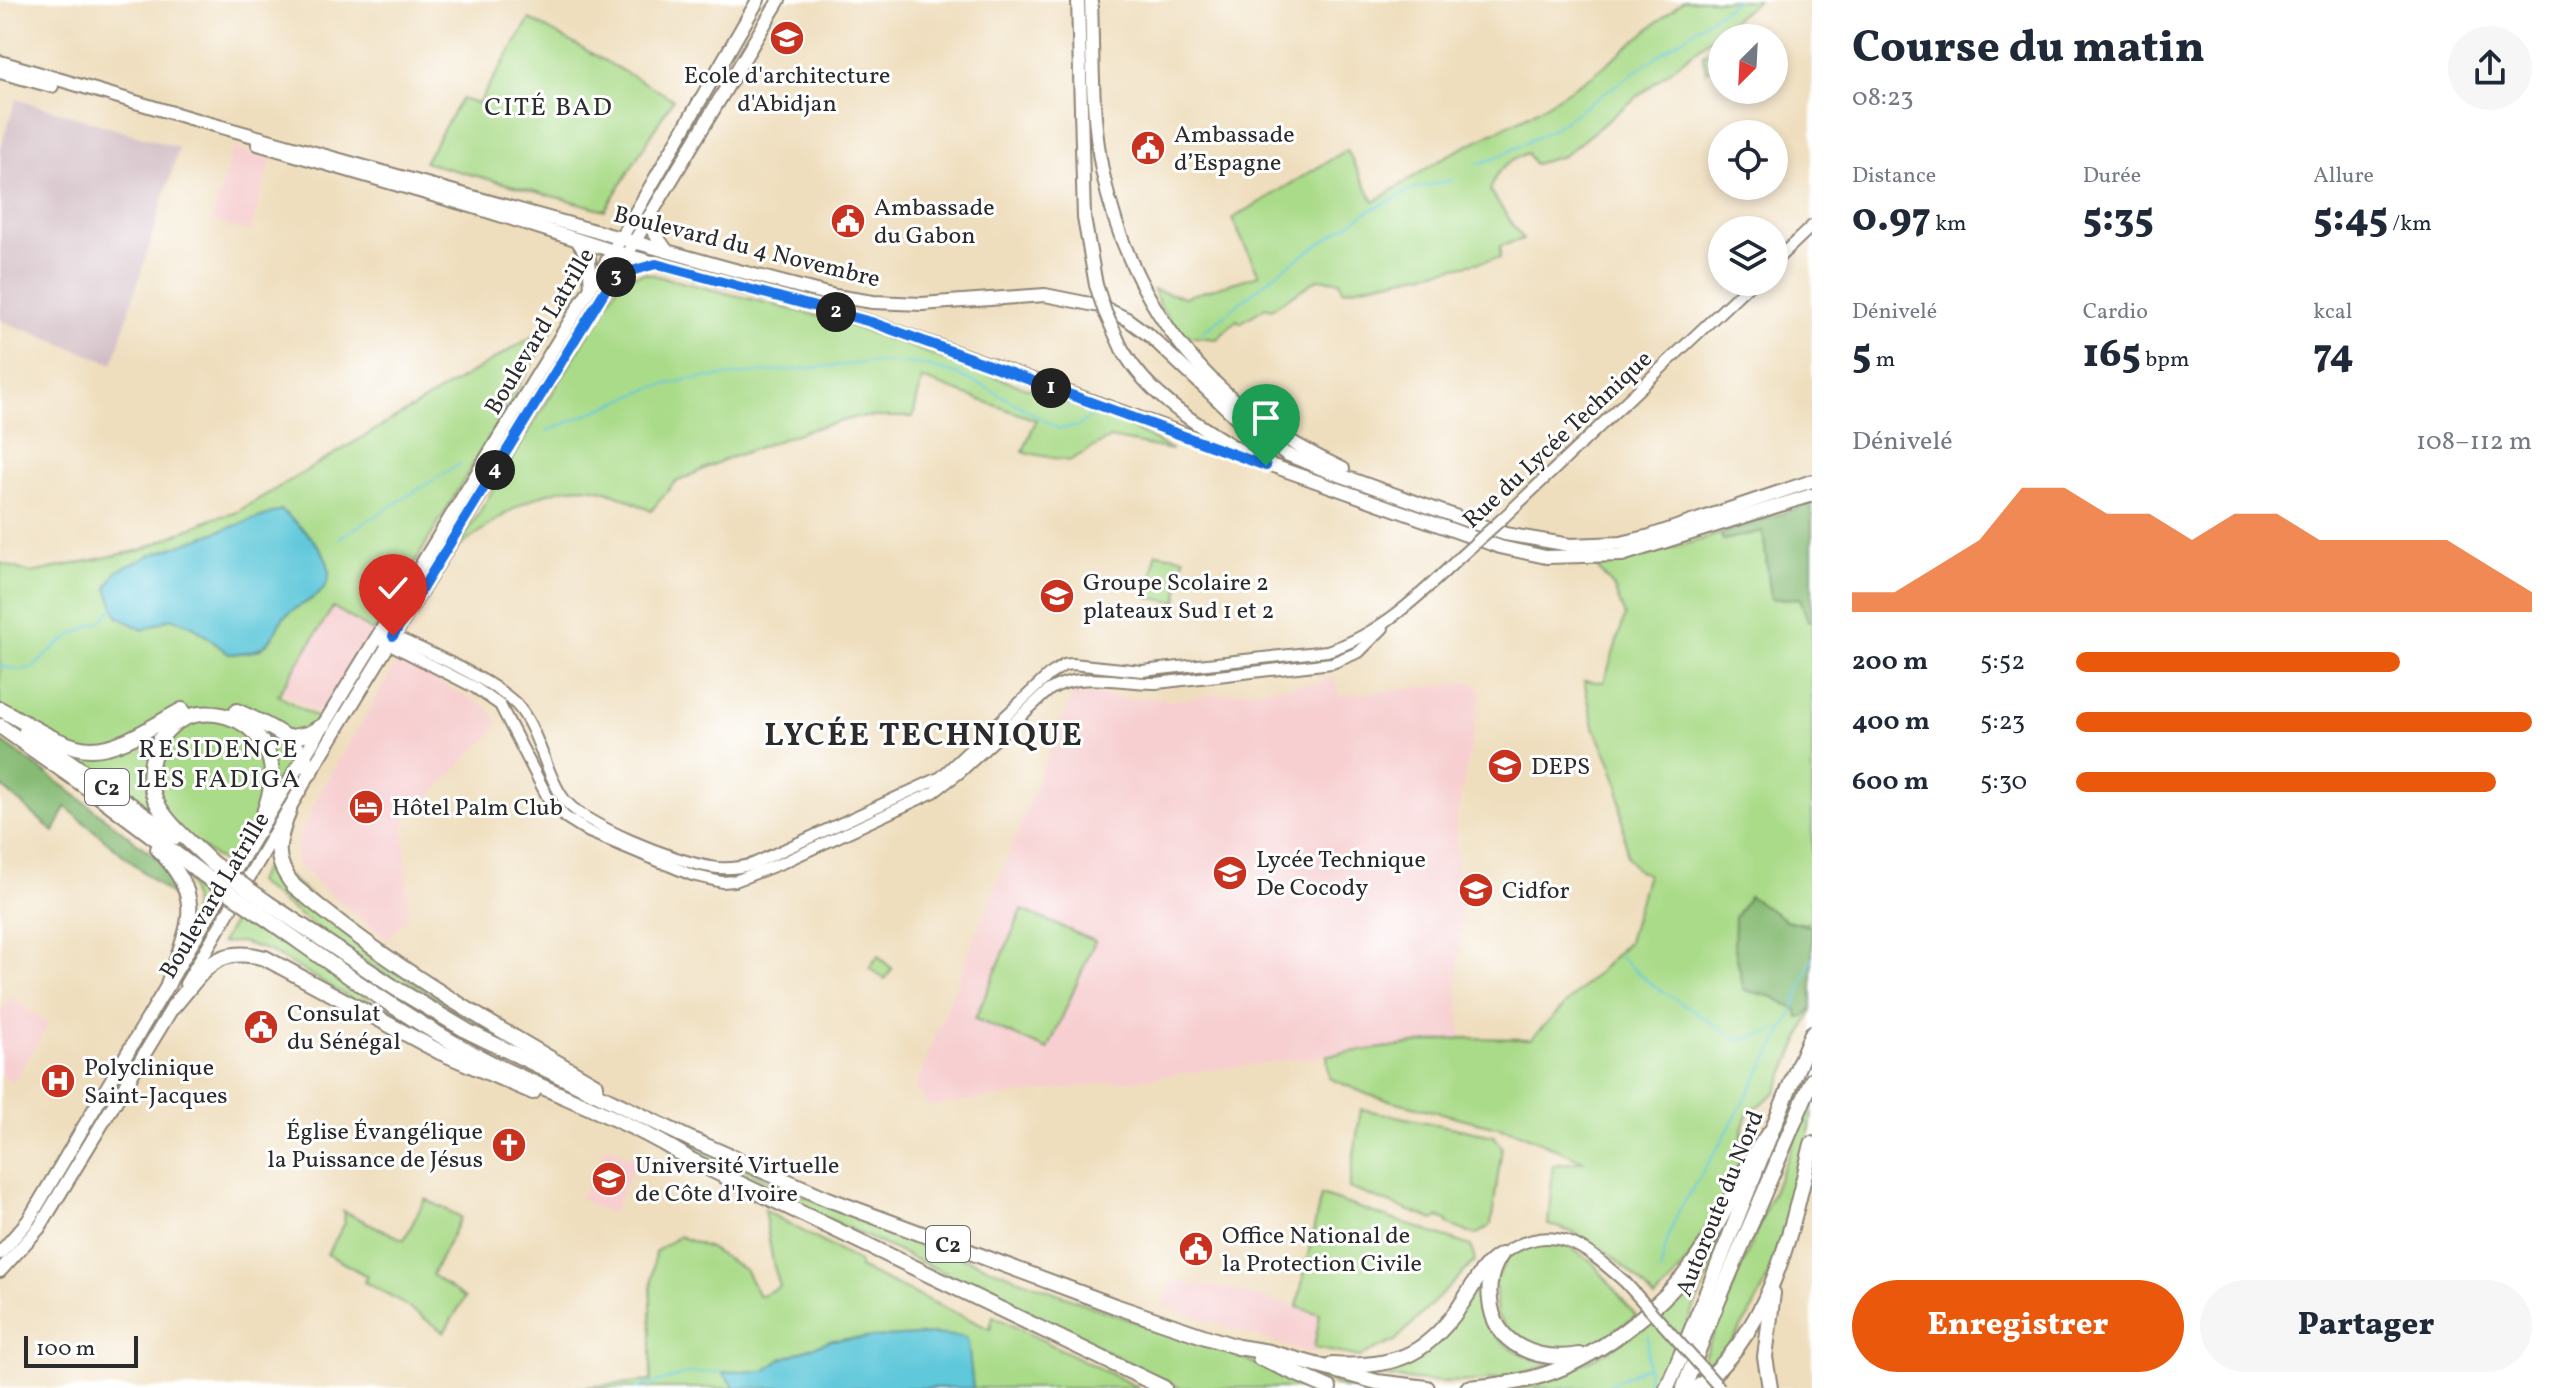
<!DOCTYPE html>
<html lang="fr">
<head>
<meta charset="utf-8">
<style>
  :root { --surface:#fff; --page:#f6f6f7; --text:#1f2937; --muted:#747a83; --accent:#ea580c }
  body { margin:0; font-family:Vollkorn,serif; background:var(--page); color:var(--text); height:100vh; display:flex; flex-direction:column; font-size:30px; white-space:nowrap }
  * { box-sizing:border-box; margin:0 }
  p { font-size:26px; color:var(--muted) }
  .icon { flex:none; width:44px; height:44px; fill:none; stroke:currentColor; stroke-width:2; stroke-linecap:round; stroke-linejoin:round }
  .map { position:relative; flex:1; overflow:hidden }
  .panel { display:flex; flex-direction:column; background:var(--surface); width:760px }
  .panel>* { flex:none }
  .needle { width:52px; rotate:204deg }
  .fabs { position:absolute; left:1708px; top:24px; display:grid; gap:16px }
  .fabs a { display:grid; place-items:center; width:80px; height:80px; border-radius:50%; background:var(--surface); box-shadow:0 4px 12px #0003; font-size:40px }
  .scale { position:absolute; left:24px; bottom:20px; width:114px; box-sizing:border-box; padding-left:8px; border:4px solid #2b2b2b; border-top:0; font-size:22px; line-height:28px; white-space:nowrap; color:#2b2b2b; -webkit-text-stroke:6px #fff; paint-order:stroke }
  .pin { position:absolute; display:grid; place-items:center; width:68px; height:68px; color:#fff; margin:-82px -34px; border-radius:50% 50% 50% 0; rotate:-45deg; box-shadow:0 0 8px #0007 }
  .pin .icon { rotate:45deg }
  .km { position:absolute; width:40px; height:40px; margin:-20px; border-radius:50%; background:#222; color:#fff; font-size:22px; line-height:40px; text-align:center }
  .round { display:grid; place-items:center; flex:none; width:84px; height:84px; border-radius:42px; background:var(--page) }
  .head { display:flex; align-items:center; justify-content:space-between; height:136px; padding:0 40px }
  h1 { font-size:44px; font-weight:800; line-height:60px }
  .metrics { display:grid; grid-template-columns:repeat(3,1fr); gap:12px; height:136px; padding:8px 40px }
  .metrics div { display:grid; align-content:center }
  .metrics b { font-size:40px; font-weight:800 }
  .metrics small { font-size:22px; font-weight:400 }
  .metrics p { font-size:22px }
  .chart { height:224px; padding:16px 40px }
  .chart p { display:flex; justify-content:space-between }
  .chart svg { width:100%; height:144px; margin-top:8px; fill:var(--accent); opacity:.7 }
  .cta { display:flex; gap:16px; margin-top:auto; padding:16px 40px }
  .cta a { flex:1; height:92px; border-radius:48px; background:var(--accent); color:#fff; font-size:32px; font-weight:800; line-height:92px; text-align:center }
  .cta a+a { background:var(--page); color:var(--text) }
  ul { padding:0 40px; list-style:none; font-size:26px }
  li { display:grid; grid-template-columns:128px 96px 1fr; align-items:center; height:60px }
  li i { height:20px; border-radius:10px; background:var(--accent) }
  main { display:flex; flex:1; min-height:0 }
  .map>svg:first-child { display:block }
  .built { fill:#f7cfd0 }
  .industrial { fill:#d2bdc5 }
  .green { fill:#aadb89; stroke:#6a835a; stroke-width:2; fill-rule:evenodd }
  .forest { fill:#87bb75; stroke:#597350; stroke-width:2 }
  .water { fill:#5fc8da; stroke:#457a82; stroke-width:2 }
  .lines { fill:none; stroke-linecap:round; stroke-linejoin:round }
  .stream { stroke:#5fc8da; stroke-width:2 }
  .minor-casing { stroke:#8d8474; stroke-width:14 }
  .major-casing { stroke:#8d8474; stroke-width:16 }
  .highway-casing { stroke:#8d8474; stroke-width:18 }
  .minor { stroke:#fff; stroke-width:10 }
  .major { stroke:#fff; stroke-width:12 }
  .highway { stroke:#fff; stroke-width:14 }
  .minor-bridge-casing { stroke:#8d8474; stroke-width:14; stroke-linecap:butt }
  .major-bridge-casing { stroke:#8d8474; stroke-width:16; stroke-linecap:butt }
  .highway-bridge-casing { stroke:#8d8474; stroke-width:18; stroke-linecap:butt }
  .minor-bridge { stroke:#fff; stroke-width:10 }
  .major-bridge { stroke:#fff; stroke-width:12 }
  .highway-bridge { stroke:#fff; stroke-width:14 }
  .route-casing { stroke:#fff; stroke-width:16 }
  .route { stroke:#1a73e8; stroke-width:10 }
  .labels { text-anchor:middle; stroke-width:6; stroke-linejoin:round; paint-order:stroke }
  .shield { fill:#fff; stroke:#6b6b6b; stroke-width:2 }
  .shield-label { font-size:22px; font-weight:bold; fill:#2b2b2b }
  .poi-label { font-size:24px; fill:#2b2b2b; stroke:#fff; text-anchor:start }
  .street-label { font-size:24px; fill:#2b2b2b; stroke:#fff }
  .neighbourhood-label { font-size:26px; letter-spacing:2px; fill:#2b2b2b; stroke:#fff }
  .district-label { font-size:32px; font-weight:bold; letter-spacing:2px; fill:#2b2b2b; stroke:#fff }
</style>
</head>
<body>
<main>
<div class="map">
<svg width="1812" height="1388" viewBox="0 0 1812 1388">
  <rect width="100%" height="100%" fill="#fff"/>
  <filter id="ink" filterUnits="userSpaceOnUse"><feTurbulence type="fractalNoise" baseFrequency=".0125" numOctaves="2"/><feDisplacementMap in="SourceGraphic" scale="16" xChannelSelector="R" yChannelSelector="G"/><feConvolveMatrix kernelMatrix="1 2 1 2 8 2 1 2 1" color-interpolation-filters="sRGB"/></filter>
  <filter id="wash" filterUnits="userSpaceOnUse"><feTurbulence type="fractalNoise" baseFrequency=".006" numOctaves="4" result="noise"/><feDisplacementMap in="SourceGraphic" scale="32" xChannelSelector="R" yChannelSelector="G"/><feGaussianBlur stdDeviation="1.8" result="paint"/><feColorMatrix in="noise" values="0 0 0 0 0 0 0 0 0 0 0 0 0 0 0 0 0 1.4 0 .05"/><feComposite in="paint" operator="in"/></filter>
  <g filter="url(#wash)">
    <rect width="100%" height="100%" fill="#efdebd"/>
    <g class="built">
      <path d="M233,148L271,159L250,232L212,221Z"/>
      <path d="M333,607L374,632L322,716L281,691Z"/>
      <path d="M398,661L488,708L497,720L494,732L404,822L408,917L387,939L326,891L296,862L298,841L320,792Z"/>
      <path d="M1335,677L1339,696L1473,682L1481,692L1455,828L1462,918L1457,985L1462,1038L928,1106L915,1087L1074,691L1123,699L1164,697L1165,701L1325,682V678Z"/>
      <path d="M10,997L41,1018L48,1026L13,1083L0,1075V1013Z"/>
      <path d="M606,1146L637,1160L612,1214L580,1199Z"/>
      <path d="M1172,1281L1231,1289L1321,1314L1313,1355L1163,1306Z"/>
    </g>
    <path class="industrial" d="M16,99L179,148L113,364L0,320V150Z"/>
    <g class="green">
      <path d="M1684,0H1758L1563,156L1534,164L1527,153C1507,162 1496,169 1490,191L1523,239L1500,246V258L1343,290L1340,281L1318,279L1271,309L1266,307L1240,323L1237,320L1217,339L1182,336L1161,308L1153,290L1185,297L1259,275L1232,219L1347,150L1374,202L1446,156L1529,115L1593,75Z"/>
      <path d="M530,19L673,99L605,210L424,162L461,99L478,104Z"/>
      <path d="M1722,44V63L1706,71L1703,55Z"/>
      <path d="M645,273L835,320L1119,421L1172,450L1110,438L1069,461L1023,452L1036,420L922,379L913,417H857L807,430L721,461L674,483L651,511C637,504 622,496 606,491C551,474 498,518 457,549L617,287L626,277Z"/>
      <path d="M557,322L374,632L333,607L278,695L319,719L230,867L0,706V563L31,573L141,550L214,518L235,513ZM250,522L323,590C311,599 291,608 282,620C259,650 272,651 229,654L193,626L171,618L195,542L221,530Z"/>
      <path d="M1763,531L1771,599L1800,598L1808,620H1812V919L1807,924L1786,920L1748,896L1734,944L1744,990L1773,997L1797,1009L1799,1017L1805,1016L1812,1008V1011L1776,1092L1747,1115L1743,1126L1737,1172L1702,1241L1672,1281L1655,1299C1628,1267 1591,1233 1548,1225L1553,1165L1584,1161L1517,1132L1369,1095L1329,1078L1327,1055L1462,1038L1531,1039L1628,942L1647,874L1637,870L1627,856L1618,785L1611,763L1594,727L1584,681L1604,682L1625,616L1613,586L1594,565L1641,557L1721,534L1723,540Z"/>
      <path d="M1156,553L1184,557L1177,602L1149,598Z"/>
      <path d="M277,847L284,873L411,981L466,1018C390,984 322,933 256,882Z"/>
      <path d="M178,862L215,893L190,938C193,905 197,891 178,862Z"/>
      <path d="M240,910L380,1007L474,1059L409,1032L269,951L241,942L221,943Z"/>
      <path d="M1022,910L1095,941L1048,1050L975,1019Z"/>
      <path d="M878,956L892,969L885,979L869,968Z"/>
      <path d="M1812,1104C1812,1128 1805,1153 1799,1177C1779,1263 1756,1325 1691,1388L1809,1105Z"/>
      <path d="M1361,1109L1494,1136L1502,1147L1491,1225L1476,1235L1449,1225L1447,1220L1439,1217L1434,1220L1349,1188Z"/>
      <path d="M692,1141L784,1188L827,1206L1112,1314L1230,1353L1312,1388H1180L973,1286L748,1182L689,1151Z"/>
      <path d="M1321,1195L1471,1246L1475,1261L1395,1341L1360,1357L1314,1348L1320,1314L1297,1307Z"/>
      <path d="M425,1199L461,1217L432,1275L465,1298L444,1332L393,1297L364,1282L367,1276L327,1254L345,1223L343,1211L404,1240Z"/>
      <path d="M764,1210L859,1262V1268L990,1329L993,1316L1139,1388H573L651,1381V1289L655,1252L679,1236L709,1248L746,1271L759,1296L780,1287L773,1263Z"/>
      <path d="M1732,1211L1735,1212L1660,1388H1516C1578,1371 1635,1343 1678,1293C1699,1269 1715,1239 1732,1211Z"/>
      <path d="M1537,1241L1567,1245L1593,1263L1636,1316L1587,1350L1570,1353L1520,1344L1496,1315V1280L1508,1256Z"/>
      <path d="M1483,1278C1478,1332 1503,1351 1550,1364C1491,1388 1429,1384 1367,1374L1395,1368L1412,1360Z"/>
      <path d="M1300,1369L1375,1388H1343Z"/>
    </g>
    <g class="forest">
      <path d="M1812,503V620L1808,621L1800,598L1771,599L1763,531L1723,540L1721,534Z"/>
      <path d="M0,740L61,784L154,856L175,879L180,892L179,902L66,807L54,832L0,785Z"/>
      <path d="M1749,896L1786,920L1812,927V1008L1805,1016L1799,1018L1796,1009L1773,997L1744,990L1734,944L1735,917Z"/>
    </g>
    <g class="water">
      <path d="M281,510C300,526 347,563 322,590C313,601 297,606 286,615C281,619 279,625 276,631C265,652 251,652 229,654L193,626L171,618L143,630L118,617L107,588L117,571L151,555Z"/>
      <path d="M934,1334L964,1337L968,1342L973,1388H736L722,1372L765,1371L781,1359L831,1340Z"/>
    </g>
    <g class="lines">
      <g class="stream">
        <path d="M1477,164L1496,158L1553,129L1737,0"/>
        <path d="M1202,333L1282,269L1367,212L1416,188L1452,180"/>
        <path d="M547,431L654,387L691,379L876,362L917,364L956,374L990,389L1059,429L1078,426L1090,417"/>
        <path d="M339,538L460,464"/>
        <path d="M0,666L19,670L33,668L57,645L74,634L100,622L116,606"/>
        <path d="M1619,956L1647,981L1740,1041L1784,1028"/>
        <path d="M1660,1273L1668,1237L1678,1212L1722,1141L1790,1018L1812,957"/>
        <path d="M637,1388L690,1373L722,1372"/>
        <path d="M1603,1388L1645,1367"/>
        <path d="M1647,1388L1648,1336"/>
      </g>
    </g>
  </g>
  <g filter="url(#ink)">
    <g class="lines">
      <g class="minor-casing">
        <g id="minor">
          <path d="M1774,262L1812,226"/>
          <path d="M1504,517L1752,282"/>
          <path d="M382,631C417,647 490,678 516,704C538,727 544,771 563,798C582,825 677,862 711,867C726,870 739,868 753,864L941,777L1049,675L1064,665L1072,664L1142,671L1327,651C1379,635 1421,595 1460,557"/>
          <path d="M382,640L474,687L500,705L548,798L565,817L589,832L692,875L722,882L735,881L784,862L934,792L959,773L1049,690C1081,670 1121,684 1157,683L1332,663L1359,652L1383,628"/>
          <path d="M1501,1255C1553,1219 1584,1246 1625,1282"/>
        </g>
      </g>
      <g class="major-casing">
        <g id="major">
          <path d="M1078,0L1084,218L1096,285"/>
          <path d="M1091,0C1093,56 1091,114 1102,170C1131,310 1214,410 1343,469"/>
          <path d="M0,62L193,119L731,269L835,296L873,302L922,304L1045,295L1100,306L1127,319L1150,336L1239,420L1286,454L1320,468L1505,534L1570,545L1621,543L1650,536L1812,481"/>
          <path d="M0,72L52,86"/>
          <path d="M258,144L474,207L626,255L871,322L1500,547L1546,557L1622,555L1812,495"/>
          <path d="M649,217L653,231L667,251"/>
          <path d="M577,240L589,258L591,288"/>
          <path d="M614,279L624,273L652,264"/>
          <path d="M1122,349C1150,397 1193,422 1239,450"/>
          <path d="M186,984L310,773L611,281L779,0"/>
          <path d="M0,1253L28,1221L258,832L621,238L758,0"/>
          <path d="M0,1271L39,1228L177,1000"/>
        </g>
      </g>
      <g class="highway-casing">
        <g id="highway">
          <path d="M0,709C24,721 63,749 91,749C122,749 155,724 182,710"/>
          <path d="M237,711C264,724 304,739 310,773"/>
          <path d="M0,726L99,796L204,875"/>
          <path d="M26,731L176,837"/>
          <path d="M286,738L308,734L324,725"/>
          <path d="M289,810C278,842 271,858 294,886C387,965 491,1025 596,1085"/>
          <path d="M158,849C207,900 189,925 168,984"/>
          <path d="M212,863C193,844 166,824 155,799C150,786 149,770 153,757C171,688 269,707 272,773C273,792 263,813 258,832"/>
          <path d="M265,901L395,988L469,1032L690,1139L828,1199L1115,1306L1209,1338L1238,1347L1269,1352L1377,1382L1427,1388"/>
          <path d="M257,912C335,966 413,1025 499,1067C563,1098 631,1121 691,1160L1164,1388"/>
          <path d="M173,1007C203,973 214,944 265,958L440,1052L533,1092"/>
          <path d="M1499,1258C1491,1270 1488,1286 1490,1300C1494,1346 1538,1362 1579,1355"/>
          <path d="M1260,1358L1329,1388"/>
          <path d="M1332,1365C1398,1369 1431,1353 1466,1297C1476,1281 1484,1264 1501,1255"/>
          <path d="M1468,1388C1497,1386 1525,1382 1552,1372C1605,1352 1669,1302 1699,1255C1725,1216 1741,1171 1769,1133"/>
          <path d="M1667,1388C1718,1270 1762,1151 1812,1033"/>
          <path d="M1684,1388L1707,1327L1812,1080"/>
          <path d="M1697,1388C1772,1330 1791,1231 1812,1144"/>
          <path d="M1770,1388L1765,1357L1773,1293"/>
        </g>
      </g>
      <use href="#minor" class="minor"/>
      <use href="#major" class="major"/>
      <use href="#highway" class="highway"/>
      <g class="minor-bridge-casing">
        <g id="minor-bridge">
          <path d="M1460,557L1504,517"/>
          <path d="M1625,1282L1720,1388"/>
        </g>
      </g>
      <g class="major-bridge-casing">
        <path id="major-bridge" d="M1096,285L1105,312L1122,349"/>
      </g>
      <g class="highway-bridge-casing">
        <g id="highway-bridge">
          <path d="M212,863L265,901"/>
          <path d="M204,875L257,912"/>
        </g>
      </g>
      <use href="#minor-bridge" class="minor-bridge"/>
      <use href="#major-bridge" class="major-bridge"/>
      <use href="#highway-bridge" class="highway-bridge"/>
    </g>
  </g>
  <g class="lines" filter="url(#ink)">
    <g class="route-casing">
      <path id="route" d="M393,636L611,281L624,273L656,264L871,322L1266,466"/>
    </g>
    <use href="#route" class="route"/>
  </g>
  <defs>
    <g id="university-disc" transform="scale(1.8)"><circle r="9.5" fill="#c8321e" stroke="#fff"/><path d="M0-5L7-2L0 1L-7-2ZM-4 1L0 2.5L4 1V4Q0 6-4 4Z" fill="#fff"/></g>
    <g id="civic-disc" transform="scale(1.8)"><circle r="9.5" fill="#c8321e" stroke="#fff"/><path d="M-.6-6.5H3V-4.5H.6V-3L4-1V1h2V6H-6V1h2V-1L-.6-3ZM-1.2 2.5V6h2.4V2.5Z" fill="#fff"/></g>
    <g id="school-disc" transform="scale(1.8)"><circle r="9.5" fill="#c8321e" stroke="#fff"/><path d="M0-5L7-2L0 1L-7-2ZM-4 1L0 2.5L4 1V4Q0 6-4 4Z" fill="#fff"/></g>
    <g id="hotel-disc" transform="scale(1.8)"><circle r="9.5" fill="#c8321e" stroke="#fff"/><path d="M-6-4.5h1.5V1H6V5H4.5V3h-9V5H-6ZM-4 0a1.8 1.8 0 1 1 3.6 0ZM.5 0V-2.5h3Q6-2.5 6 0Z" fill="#fff"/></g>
    <g id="hospital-disc" transform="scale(1.8)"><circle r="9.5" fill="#c8321e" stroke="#fff"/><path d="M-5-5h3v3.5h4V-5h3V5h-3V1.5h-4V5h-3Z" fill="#fff"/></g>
    <g id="church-disc" transform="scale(1.8)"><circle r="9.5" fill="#c8321e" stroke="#fff"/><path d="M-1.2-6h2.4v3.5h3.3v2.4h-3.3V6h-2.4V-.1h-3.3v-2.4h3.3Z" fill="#fff"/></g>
  </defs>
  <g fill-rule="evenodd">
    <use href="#university-disc" x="787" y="38"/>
    <use href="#civic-disc" x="1148" y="148"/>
    <use href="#civic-disc" x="848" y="221"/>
    <use href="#school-disc" x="1057" y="596"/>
    <use href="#university-disc" x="1505" y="766"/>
    <use href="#hotel-disc" x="366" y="807"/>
    <use href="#university-disc" x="1230" y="873"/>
    <use href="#school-disc" x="1476" y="890"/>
    <use href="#civic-disc" x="261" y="1027"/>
    <use href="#hospital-disc" x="58" y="1081"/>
    <use href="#church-disc" x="509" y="1145"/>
    <use href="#university-disc" x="609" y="1179"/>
    <use href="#civic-disc" x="1196" y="1249"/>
  </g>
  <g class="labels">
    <g class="shield">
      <rect x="85" y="769" width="44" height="36" rx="6"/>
      <rect x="926" y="1226" width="44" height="36" rx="6"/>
    </g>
    <g class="shield-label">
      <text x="107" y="795">C2</text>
      <text x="948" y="1252">C2</text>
    </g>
    <g class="poi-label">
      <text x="787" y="83" text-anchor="middle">Ecole d'architecture<tspan x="787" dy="28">d'Abidjan</tspan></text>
      <text x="1174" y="142">Ambassade<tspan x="1174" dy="28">d’Espagne</tspan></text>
      <text x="874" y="215">Ambassade<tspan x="874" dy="28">du Gabon</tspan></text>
      <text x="1083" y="590">Groupe Scolaire 2<tspan x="1083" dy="28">plateaux Sud 1 et 2</tspan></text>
      <text x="1531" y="774">DEPS</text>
      <text x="392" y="815">Hôtel Palm Club</text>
      <text x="1256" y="867">Lycée Technique<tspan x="1256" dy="28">De Cocody</tspan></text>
      <text x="1502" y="898">Cidfor</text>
      <text x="287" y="1021">Consulat<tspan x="287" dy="28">du Sénégal</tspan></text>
      <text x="84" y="1075">Polyclinique<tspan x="84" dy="28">Saint-Jacques</tspan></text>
      <text x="483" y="1139" text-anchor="end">Église Évangélique<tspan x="483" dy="28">la Puissance de Jésus</tspan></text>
      <text x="635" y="1173">Université Virtuelle<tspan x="635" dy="28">de Côte d'Ivoire</tspan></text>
      <text x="1222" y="1243">Office National de<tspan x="1222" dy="28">la Protection Civile</tspan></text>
    </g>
    <g class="street-label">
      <text transform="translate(747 246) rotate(14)" y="8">Boulevard du 4 Novembre</text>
      <text transform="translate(539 331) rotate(-59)" y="8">Boulevard Latrille</text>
      <text transform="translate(1557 439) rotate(-43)" y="8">Rue du Lycée Technique</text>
      <text transform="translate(214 895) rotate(-59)" y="8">Boulevard Latrille</text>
      <text transform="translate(1719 1203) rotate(-68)" y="8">Autoroute du Nord</text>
    </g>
    <g class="neighbourhood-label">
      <text x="549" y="115">CITÉ BAD</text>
      <text x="219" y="757">RESIDENCE<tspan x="219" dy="30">LES FADIGA</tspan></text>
    </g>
    <g class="district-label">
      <text x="924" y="745">LYCÉE TECHNIQUE</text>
    </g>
  </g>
</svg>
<div class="fabs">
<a><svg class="needle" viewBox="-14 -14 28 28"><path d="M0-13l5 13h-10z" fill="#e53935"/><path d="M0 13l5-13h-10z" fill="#747a83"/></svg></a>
<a><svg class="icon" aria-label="locate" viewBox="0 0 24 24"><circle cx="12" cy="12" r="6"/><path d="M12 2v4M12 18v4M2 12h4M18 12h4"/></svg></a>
<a><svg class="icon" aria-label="layers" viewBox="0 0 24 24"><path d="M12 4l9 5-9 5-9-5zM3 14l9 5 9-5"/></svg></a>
</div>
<div class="scale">100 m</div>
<div class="pin" style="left:1266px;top:466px;background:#1e9e55"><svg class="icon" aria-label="arrive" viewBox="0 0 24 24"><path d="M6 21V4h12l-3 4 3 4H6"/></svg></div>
<div class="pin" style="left:393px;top:636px;background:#d93025"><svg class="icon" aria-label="check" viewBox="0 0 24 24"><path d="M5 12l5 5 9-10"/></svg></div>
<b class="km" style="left:1051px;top:388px">1</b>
<b class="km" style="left:836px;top:312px">2</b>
<b class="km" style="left:616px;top:277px">3</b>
<b class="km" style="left:495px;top:470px">4</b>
</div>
<section class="panel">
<div class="head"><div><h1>Course du matin</h1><p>08:23</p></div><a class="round"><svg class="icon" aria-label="share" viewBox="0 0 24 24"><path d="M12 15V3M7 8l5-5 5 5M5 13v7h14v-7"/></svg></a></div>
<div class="metrics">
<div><p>Distance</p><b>0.97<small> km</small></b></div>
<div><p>Durée</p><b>5:35</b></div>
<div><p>Allure</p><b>5:45<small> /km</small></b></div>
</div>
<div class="metrics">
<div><p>Dénivelé</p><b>5<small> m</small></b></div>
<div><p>Cardio</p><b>165<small> bpm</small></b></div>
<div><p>kcal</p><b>74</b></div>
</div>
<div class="chart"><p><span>Dénivelé</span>108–112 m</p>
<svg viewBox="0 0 160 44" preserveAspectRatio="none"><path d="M0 44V38L10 38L20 30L30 22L40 6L50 6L60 14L70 14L80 22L90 14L100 14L110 22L120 22L130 22L140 22L150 30L160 38V44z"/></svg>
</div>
<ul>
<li><b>200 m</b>5:52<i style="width:71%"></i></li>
<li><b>400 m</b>5:23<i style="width:100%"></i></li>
<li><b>600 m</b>5:30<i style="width:92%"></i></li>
</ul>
<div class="cta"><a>Enregistrer</a><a>Partager</a></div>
</section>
</main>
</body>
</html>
